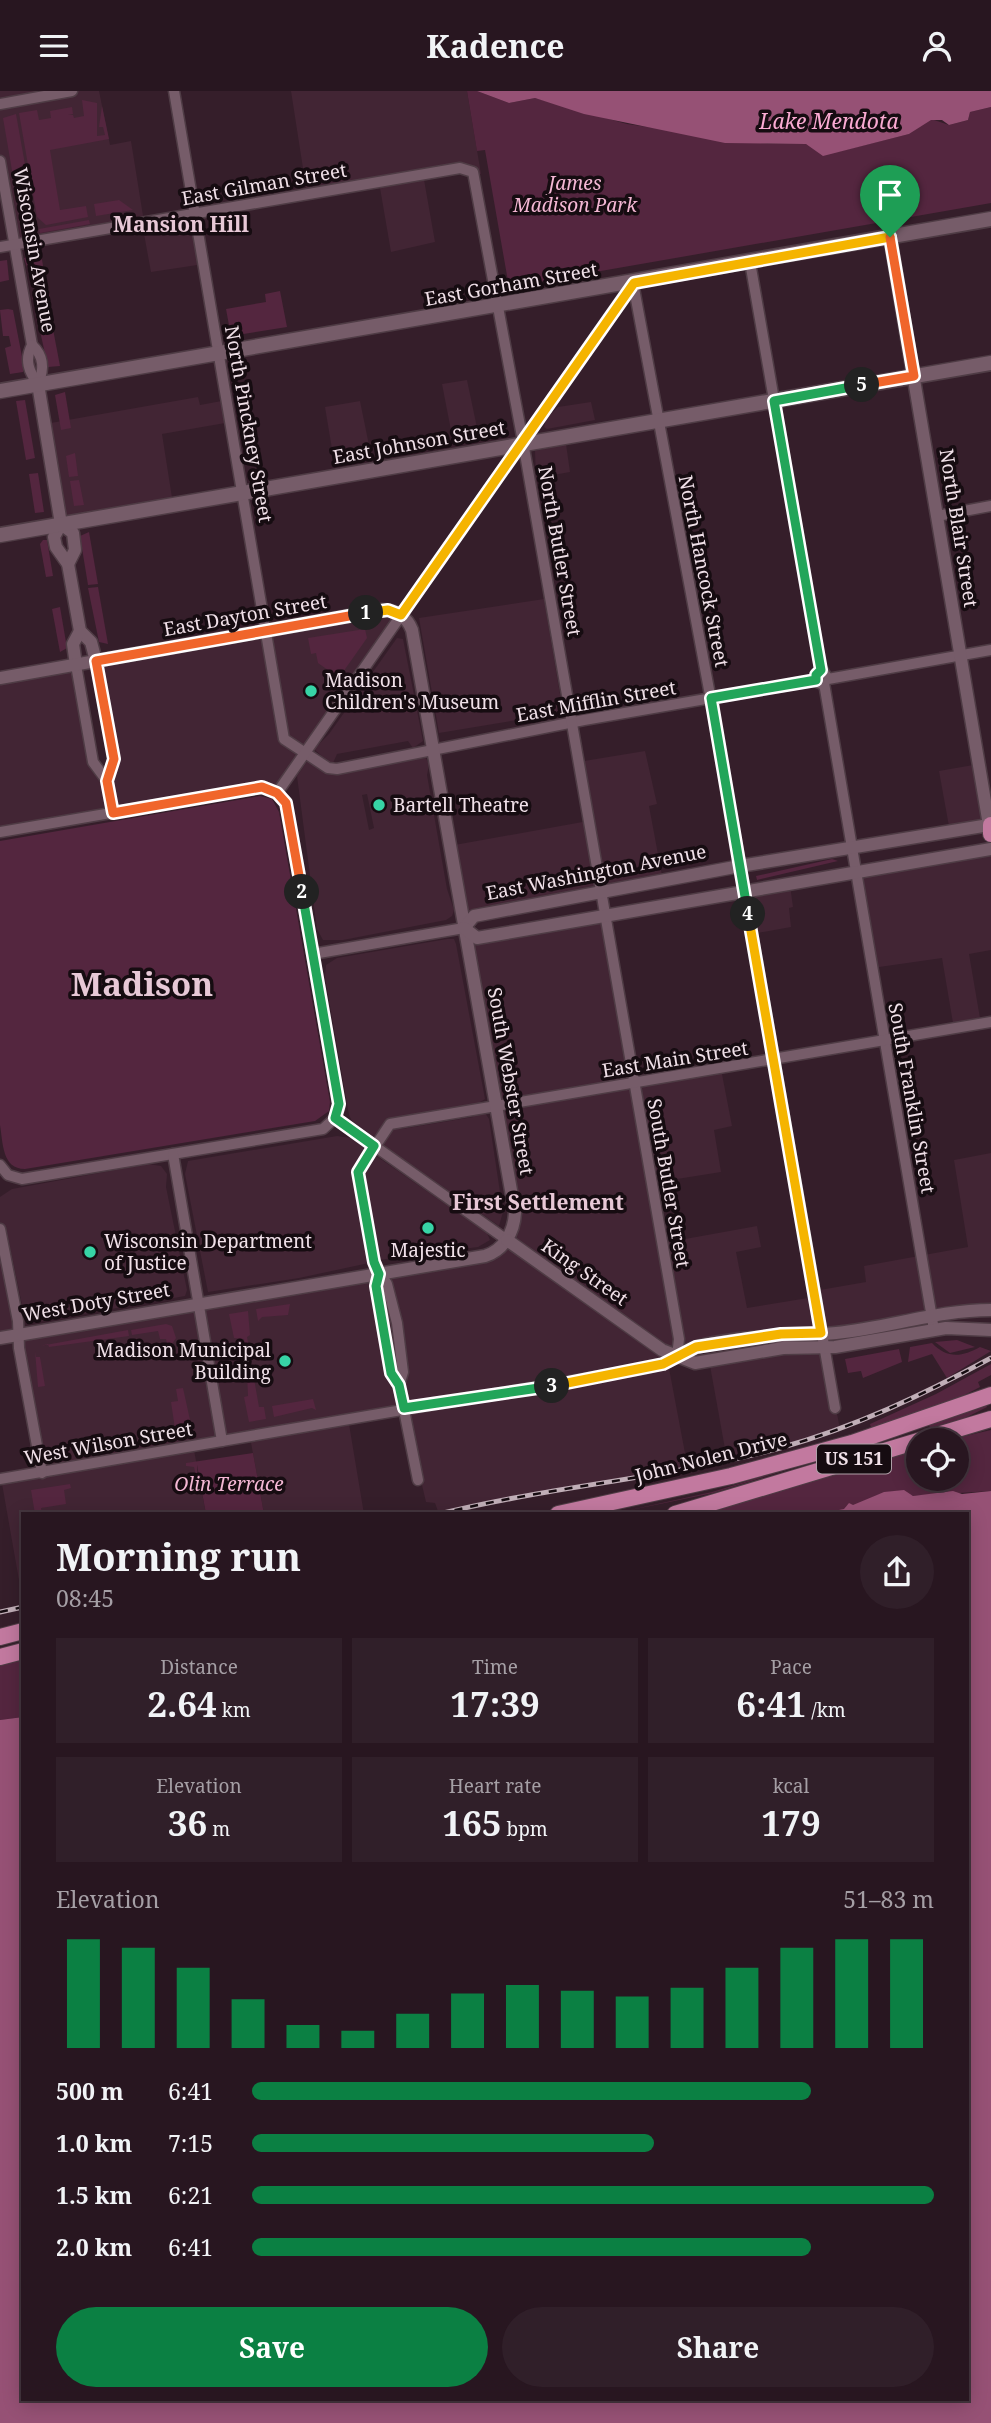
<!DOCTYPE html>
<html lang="en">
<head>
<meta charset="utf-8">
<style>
  :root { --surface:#281620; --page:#301f29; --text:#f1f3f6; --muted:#a59fa5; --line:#44353e; --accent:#0b8043 }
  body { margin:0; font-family:"Noto Serif",serif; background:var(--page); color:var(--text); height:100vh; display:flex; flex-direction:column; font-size:26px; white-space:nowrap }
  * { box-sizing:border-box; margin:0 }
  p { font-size:23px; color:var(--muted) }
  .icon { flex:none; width:38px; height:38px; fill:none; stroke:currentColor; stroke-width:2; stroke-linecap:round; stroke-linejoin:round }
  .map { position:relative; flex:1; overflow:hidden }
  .side { position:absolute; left:21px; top:1421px; width:948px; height:889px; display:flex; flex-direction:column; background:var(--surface); border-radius:0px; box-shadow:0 4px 18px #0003,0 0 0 2px var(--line) }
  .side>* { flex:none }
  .tools { position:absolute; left:906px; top:1337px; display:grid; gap:14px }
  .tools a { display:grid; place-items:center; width:63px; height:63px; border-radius:50%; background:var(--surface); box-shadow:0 4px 18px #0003,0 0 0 2px var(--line); font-size:35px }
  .pin { position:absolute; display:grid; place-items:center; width:60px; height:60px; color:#fff; margin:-72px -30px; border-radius:50% 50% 50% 0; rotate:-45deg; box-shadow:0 0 7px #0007 }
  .pin .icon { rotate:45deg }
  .km { position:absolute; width:35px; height:35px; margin:-18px; border-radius:50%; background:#222; color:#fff; font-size:19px; line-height:35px; text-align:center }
  .round { display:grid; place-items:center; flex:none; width:74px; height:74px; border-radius:37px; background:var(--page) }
  .head { display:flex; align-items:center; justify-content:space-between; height:119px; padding:0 35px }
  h1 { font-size:38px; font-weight:700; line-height:52px }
  .metrics { display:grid; grid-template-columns:repeat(3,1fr); gap:10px; height:119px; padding:7px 35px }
  .metrics div { display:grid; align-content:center; border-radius:0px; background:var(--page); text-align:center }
  .metrics b { font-size:35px; font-weight:700 }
  .metrics small { font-size:19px; font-weight:400 }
  .metrics p { font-size:19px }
  .chart { height:196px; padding:14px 35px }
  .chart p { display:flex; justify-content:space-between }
  .chart svg { width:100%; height:126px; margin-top:7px; stroke:var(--accent); stroke-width:6 }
  .action { display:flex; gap:14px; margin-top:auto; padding:14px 35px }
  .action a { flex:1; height:80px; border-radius:42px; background:var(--accent); color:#fff; font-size:28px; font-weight:700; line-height:80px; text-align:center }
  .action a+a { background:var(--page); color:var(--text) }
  ul { padding:0 35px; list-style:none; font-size:23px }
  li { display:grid; grid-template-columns:112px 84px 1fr; align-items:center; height:52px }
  li i { height:18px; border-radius:9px; background:var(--accent) }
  header { display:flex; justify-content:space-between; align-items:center; height:91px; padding:0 35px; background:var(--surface); font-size:32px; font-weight:700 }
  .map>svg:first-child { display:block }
  .built { fill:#422534; fill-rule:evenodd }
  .green { fill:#54263f }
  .water { fill:#965175 }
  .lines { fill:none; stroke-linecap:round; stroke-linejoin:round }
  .minor-casing { stroke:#4f3c45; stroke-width:13 }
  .tertiary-casing { stroke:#4f3c45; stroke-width:15 }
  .secondary-casing { stroke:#4f3c45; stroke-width:17 }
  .primary-casing { stroke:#4f3c45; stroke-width:18 }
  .minor { stroke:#765c69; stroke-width:10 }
  .tertiary { stroke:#765c69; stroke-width:12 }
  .secondary { stroke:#765c69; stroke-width:14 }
  .primary { stroke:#c2799f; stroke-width:16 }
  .rail-casing { stroke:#c0aeb7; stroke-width:5 }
  .rail { stroke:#160c11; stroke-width:2.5; stroke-dasharray:8; stroke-linecap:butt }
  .split-1-casing { stroke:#fff; stroke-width:14 }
  .split-2-casing { stroke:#fff; stroke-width:14 }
  .split-3-casing { stroke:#fff; stroke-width:14 }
  .split-4-casing { stroke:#fff; stroke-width:14 }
  .split-5-casing { stroke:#fff; stroke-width:14 }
  .split-6-casing { stroke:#fff; stroke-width:14 }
  .split-1 { stroke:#f5b400; stroke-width:9 }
  .split-2 { stroke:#f0652b; stroke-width:9 }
  .split-3 { stroke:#22a559; stroke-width:9 }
  .split-4 { stroke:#f5b400; stroke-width:9 }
  .split-5 { stroke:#22a559; stroke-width:9 }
  .split-6 { stroke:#f0652b; stroke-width:9 }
  .poi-dot { fill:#37d4a6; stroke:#160c11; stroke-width:2.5 }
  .labels { text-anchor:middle; stroke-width:7; stroke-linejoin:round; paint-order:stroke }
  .shield { fill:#160c11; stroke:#afa0a8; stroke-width:2 }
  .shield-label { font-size:18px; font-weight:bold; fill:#f0e0e8 }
  .park-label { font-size:19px; font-style:italic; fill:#f4b7d4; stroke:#160c11 }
  .street-label { font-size:19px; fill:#f0e0e8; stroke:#160c11 }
  .poi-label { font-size:19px; fill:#f0e0e8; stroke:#160c11; text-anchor:start }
  .water-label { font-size:21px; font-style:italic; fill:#faaad2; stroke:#160c11 }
  .neighbourhood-label { font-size:21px; font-weight:bold; fill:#e7c8d6; stroke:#160c11 }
  .town-label { font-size:33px; font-weight:bold; fill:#e7c8d6; stroke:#160c11 }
</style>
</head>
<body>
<header><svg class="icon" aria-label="menu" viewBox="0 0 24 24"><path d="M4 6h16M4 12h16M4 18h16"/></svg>Kadence<svg class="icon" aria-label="person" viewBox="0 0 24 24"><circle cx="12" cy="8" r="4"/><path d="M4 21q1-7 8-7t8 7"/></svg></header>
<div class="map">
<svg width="991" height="2332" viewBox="0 0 991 2332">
  <rect width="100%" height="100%" fill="#351e2a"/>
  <g class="built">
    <path d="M0,0H99L110,54L131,50L144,131L195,122L204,173L151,181L142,132L14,153L0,70Z"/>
    <path d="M291,0H467L481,83H423L435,151L391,161L379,91L307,103Z"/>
    <path d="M467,289L480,351L454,355L442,293Z"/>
    <path d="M198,306L200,314L227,309L231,331L162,343L173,413L61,433L45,333Z"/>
    <path d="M360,310L372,369L335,376L325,316Z"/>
    <path d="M591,311L595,329L547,338L544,336L546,328L558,316Z"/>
    <path d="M566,353L570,381L536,387L535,360Z"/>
    <path d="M544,508L562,615L559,622L439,642L419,527Z"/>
    <path d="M382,519L401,524L277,702L272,699L0,741V587L76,574L95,677L112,681L96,570Z"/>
    <path d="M397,547L403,548L423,650L413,657L408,650L337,663L333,672H329L314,658L329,643Z"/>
    <path d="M645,660L657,713L649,715L663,790L474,825L471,843L605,826L633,992L721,978L732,1035L714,1039L721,1081L652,1092L663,1152L757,1135L761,1156L736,1161L747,1217L814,1206V1200L866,1191L864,1175L968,1156L954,1069L991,1062V1219L696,1256L668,1272L688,1378L507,1408L439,1423L435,1412L426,1411L404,1318L348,1327L364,1423H264L250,1346L193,1354L206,1423H23V1512L1,1387L41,1382L19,1245L0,1247V1138L19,1244L485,1165L513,1138L449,755L588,730L578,671Z"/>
    <path d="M426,667L429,674L427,684L447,798L454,819L452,825L446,829L343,849H323L317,838L297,685L308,669L324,679ZM367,703L374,737L369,739L362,704Z"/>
    <path d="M979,673L989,734L950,741L939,680Z"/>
    <path d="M991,758V859L969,863L981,933L954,938L942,867L872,877L856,781Z"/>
    <path d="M790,794L793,816L789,817L791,836L752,843L745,802Z"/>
    <path d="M447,848H454L456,853L485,1008L477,1013L387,1029L373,1046L352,1030L349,1024L325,886L326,874L337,867Z"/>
    <path d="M476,1021L485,1022L489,1028L503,1121L499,1135L383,1054L392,1037L397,1035L401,1038L473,1026Z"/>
    <path d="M337,1045L351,1047L365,1057L354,1076L369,1172L299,1187L208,1201L185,1083L188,1070Z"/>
    <path d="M375,1064L487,1142L490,1149L478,1156L379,1169L363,1081Z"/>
    <path d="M148,1073L161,1075L167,1083L166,1096L187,1199L185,1205L26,1233L6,1137L0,1132V1106L12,1098Z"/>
    <path d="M824,1256L840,1338L727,1369L709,1269Z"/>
  </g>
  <g class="green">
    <path d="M467,0H477L509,12L535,7L627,33L768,53H806L837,61L909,43L931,28L949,34L968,29L970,21L991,16V112L509,196L485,59L477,60Z"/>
    <path d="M82,9L97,12V45L105,44L103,36H99L102,15L109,48L50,59L60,119L86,115L88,126L46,134L37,126L19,22L37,19L39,29L51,27L50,20L72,16L73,23L68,24H73L74,27L84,25Z"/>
    <path d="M16,23L36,135L25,138L21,132L3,27Z"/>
    <path d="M119,109L133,119L96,125L94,113Z"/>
    <path d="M89,129L90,133L40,142L39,138Z"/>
    <path d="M41,163L46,192L33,194L24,167Z"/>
    <path d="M7,169L9,189L0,191V170Z"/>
    <circle cx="41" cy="205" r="9"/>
    <path d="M280,200L287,236L231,245L226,218L266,211L265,203Z"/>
    <path d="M8,218L13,219L24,276L23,281L10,283L5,257L11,255L9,245H3L0,219Z"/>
    <circle cx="44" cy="227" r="8"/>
    <path d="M53,238L60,275L48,276L40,240Z"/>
    <path d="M65,301L71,337L61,339L55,304Z"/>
    <path d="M25,309L35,367L26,369L16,310Z"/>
    <path d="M75,362L78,385L69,386L66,365Z"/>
    <path d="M38,382L44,421L35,422L29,383Z"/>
    <path d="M79,389L84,414L74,415L70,390Z"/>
    <path d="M89,441L98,493L88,494L80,445Z"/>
    <path d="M43,449H47L53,485L46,486L40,453Z"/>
    <path d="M98,496L108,553L99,551L88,497Z"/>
    <path d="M60,516L67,557L60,561L52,518Z"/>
    <path d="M365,538L367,547L336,591L335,584L318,572L316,562L311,563L308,547Z"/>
    <path d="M260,705L272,708L279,721L330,1011L329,1020L315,1030L25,1078C2,1078 3,1052 0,1034V750Z"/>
    <path d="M832,768L838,770L757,789L756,785Z"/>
    <path d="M290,1213L288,1224L262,1226L258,1230L256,1218Z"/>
    <path d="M248,1220L250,1244L247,1246L251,1268H248L244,1248L234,1247L229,1223Z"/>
    <path d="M166,1233L172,1235L176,1247L172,1253L174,1268H171L170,1260L162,1261L168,1257L166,1248H160L158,1240L132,1244L131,1239Z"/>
    <path d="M128,1239L129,1245L49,1256L48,1253L40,1255Z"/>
    <path d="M957,1249L975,1256L950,1262L935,1251Z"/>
    <path d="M932,1252C947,1268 962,1266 980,1256L991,1260L947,1287L932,1263L908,1271L910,1256Z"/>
    <path d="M899,1258L902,1271L863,1287L861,1280L848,1282L845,1268Z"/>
    <path d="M35,1260L36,1266H40L45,1295L38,1296Z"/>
    <path d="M991,1273V1284L978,1291L980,1296L953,1310L871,1337L870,1333L936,1303Z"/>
    <path d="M253,1282L259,1316H264L266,1328L249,1331L244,1306L248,1305L247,1283Z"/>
    <path d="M183,1297L192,1338L161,1346L158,1350L154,1343L175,1338L171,1311L178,1310L176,1298Z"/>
    <path d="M313,1308L316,1319L312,1317L274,1326L272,1315Z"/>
    <path d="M986,1313L987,1316L961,1329L930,1337L929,1334Z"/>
    <path d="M991,1339V1400L913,1405C883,1391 867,1414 838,1420C793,1429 742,1423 697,1423L919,1356V1388H957V1349H948Z"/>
    <path d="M132,1346L133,1350L125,1351L126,1355L95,1360L94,1353Z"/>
    <path d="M846,1360L713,1402L621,1421L712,1401Z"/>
    <path d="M253,1362L264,1423H206L197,1374V1390L194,1376L186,1375V1372Z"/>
    <path d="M70,1393L71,1397L64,1399L66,1413L41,1417L42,1423H35L31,1399Z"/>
    <path d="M23,1569V1626L0,1629V1574Z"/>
  </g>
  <g class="water">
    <path d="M477,0H991V16L970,21L968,29L949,34L942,29H931L909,43L823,65L806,53L725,52L584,23L535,7L509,12Z"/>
    <path d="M904,1399L913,1405L953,1400L962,1403L991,1400V2332H0V1629L23,1626V2308H968V1423H818L844,1418L849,1412L853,1414L884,1401Z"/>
  </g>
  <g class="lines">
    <g class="minor-casing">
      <g id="minor">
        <path d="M174,0L284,648L328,677L337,678L584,629L816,589"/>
        <path d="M0,13L72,0"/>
        <path d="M0,70L32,254C24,269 29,281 38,293"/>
        <path d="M0,156L460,77L473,81L523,351L679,1248L677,1265L668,1271L647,1277L0,1388"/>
        <path d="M750,171L821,579"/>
        <path d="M633,192L713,620L835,1317"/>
        <path d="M32,254C45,266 44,279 38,293"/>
        <path d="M937,425L991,415"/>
        <path d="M96,570L114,668L107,690"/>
        <path d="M76,574L93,671L107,690L113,722"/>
        <path d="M828,588L823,580L816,584L817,591L822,593L828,588L991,559"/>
        <path d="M824,592L934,1239"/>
        <path d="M277,702L633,192"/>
        <path d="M0,741L262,696L277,702L286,712L339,1017L335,1027L323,1038L22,1088L8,1084L0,1074"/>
        <path d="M313,863L464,837"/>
        <path d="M335,1027L507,1149"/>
        <path d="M173,1063L222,1350"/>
        <path d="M0,1138L18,1230L19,1257L42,1382"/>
        <path d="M379,1183L376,1195L391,1282L399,1294"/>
        <path d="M418,1389L399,1294L403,1281L397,1232L387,1193L374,1171L358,1081L390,1033L991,931"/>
      </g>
    </g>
    <g class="tertiary-casing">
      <g id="tertiary">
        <path d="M38,293L61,433L54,446L56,456L68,473L80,540L91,551L96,570"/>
        <path d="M61,433L73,442L75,459L68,473"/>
        <path d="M76,574L73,553L80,540"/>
        <path d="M0,587L382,519C396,519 407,526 412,539L515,1122C514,1141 504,1159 485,1165L0,1247"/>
        <path d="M464,837L474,825L740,775L989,734L890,146"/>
        <path d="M464,837L477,847L991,758"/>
        <path d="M507,1149L662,1259L695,1272L783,1257L835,1256L946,1237L991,1239"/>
        <path d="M677,1265C709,1243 797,1246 836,1242C888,1237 938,1219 991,1219"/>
      </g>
    </g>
    <g class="secondary-casing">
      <g id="secondary">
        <path d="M0,300L991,128"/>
        <path d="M0,444L991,272"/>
      </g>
    </g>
    <g class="primary-casing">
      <g id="primary">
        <path d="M991,734V743"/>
        <path d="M558,1423L731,1385L852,1352L991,1304"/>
        <path d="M675,1423L991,1328"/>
        <path d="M0,1546L23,1540"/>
        <path d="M0,1566L23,1560"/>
      </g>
    </g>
    <use href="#minor" class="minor"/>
    <use href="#tertiary" class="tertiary"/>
    <use href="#secondary" class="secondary"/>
    <use href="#primary" class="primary"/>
    <g class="rail-casing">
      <g id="rail">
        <path d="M439,1423C552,1395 668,1387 780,1357C855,1336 923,1304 991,1267"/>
        <path d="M0,1521L23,1516"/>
      </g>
    </g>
    <use href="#rail" class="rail"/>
  </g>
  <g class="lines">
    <g class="split-1-casing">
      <path id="split-1" d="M366,522L388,519L401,524L634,192L890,146"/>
    </g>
    <g class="split-2-casing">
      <path id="split-2" d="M302,801L286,712L277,702L262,696L113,722L107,690L114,668L96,570L366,522"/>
    </g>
    <g class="split-3-casing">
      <path id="split-3" d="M302,801L339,1013L335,1027L374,1055L358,1081L374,1171L379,1183L376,1195L391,1282L399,1294L404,1317L552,1295"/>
    </g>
    <g class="split-4-casing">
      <path id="split-4" d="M552,1295L663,1273L696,1256L781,1243L821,1242L748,823"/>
    </g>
    <g class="split-5-casing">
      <path id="split-5" d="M748,823L711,607L816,589V584L821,579L774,310L862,294"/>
    </g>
    <g class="split-6-casing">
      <path id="split-6" d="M862,294L914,285L890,146"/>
    </g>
    <use href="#split-1" class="split-1"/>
    <use href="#split-2" class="split-2"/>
    <use href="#split-3" class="split-3"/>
    <use href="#split-4" class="split-4"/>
    <use href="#split-5" class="split-5"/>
    <use href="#split-6" class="split-6"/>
  </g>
  <g class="poi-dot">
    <circle cx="311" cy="600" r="7"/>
    <circle cx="379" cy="714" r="7"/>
    <circle cx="428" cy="1137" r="7"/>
    <circle cx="90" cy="1161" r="7"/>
    <circle cx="285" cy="1270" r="7"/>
  </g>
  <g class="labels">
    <rect class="shield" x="817" y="1353.5" width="74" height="29" rx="5"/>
    <g class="shield-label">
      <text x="854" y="1374">US 151</text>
    </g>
    <g class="park-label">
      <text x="575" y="99">James<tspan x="575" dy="22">Madison Park</tspan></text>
      <text x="229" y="1400">Olin Terrace</text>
    </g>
    <g class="street-label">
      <text transform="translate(264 93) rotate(-10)" y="7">East Gilman Street</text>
      <text transform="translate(35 159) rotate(80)" y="7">Wisconsin Avenue</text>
      <text transform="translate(511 193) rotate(-10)" y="7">East Gorham Street</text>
      <text transform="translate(249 333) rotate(80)" y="7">North Pinckney Street</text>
      <text transform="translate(419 351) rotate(-10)" y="7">East Johnson Street</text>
      <text transform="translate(959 437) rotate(81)" y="7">North Blair Street</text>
      <text transform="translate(560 460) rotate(80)" y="7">North Butler Street</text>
      <text transform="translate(704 480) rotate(79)" y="7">North Hancock Street</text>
      <text transform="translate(245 524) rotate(-10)" y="7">East Dayton Street</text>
      <text transform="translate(596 610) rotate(-10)" y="7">East Mifflin Street</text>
      <text transform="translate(596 781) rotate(-11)" y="7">East Washington Avenue</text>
      <text transform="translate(675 968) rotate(-9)" y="7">East Main Street</text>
      <text transform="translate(511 990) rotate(80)" y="7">South Webster Street</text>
      <text transform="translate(912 1007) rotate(80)" y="7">South Franklin Street</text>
      <text transform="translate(669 1092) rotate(80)" y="7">South Butler Street</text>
      <text transform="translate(585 1181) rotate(35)" y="7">King Street</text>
      <text transform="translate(96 1211) rotate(-10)" y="7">West Doty Street</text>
      <text transform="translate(108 1352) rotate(-10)" y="7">West Wilson Street</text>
      <text transform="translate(711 1366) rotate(-14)" y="7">John Nolen Drive</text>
    </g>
    <g class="poi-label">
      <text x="325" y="596">Madison<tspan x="325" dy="22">Children's Museum</tspan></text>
      <text x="393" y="721">Bartell Theatre</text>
      <text x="104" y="1157">Wisconsin Department<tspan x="104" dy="22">of Justice</tspan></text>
      <text x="428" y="1166" text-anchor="middle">Majestic</text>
      <text x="271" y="1266" text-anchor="end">Madison Municipal<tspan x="271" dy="22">Building</tspan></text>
    </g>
    <g class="water-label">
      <text x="829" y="38">Lake Mendota</text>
    </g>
    <g class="neighbourhood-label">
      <text x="181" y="141">Mansion Hill</text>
      <text x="538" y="1119">First Settlement</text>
    </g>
    <g class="town-label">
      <text x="142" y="905">Madison</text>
    </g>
  </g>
</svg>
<div class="tools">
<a><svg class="icon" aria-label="locate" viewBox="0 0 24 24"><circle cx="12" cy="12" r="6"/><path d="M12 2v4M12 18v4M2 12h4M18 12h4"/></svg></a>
</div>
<div class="pin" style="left:890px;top:146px;background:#1e9e55"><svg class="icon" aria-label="arrive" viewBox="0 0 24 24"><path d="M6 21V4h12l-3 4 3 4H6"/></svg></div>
<b class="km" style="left:366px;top:522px">1</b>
<b class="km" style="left:302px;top:801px">2</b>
<b class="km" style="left:552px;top:1295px">3</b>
<b class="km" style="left:748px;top:823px">4</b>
<b class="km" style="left:862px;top:294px">5</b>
<section class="side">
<div class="head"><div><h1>Morning run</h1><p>08:45</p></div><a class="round"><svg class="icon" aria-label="share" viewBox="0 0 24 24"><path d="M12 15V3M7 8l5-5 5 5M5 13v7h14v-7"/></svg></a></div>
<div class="metrics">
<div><p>Distance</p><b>2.64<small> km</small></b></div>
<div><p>Time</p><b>17:39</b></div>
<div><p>Pace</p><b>6:41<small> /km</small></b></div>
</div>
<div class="metrics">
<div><p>Elevation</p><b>36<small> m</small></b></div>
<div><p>Heart rate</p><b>165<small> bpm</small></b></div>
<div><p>kcal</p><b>179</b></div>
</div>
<div class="chart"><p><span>Elevation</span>51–83 m</p>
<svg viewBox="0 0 160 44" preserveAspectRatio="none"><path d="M5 44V6M15 44V9M25 44V16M35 44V27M45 44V36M55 44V38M65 44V32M75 44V25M85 44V22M95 44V24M105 44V26M115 44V23M125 44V16M135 44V9M145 44V6M155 44V6"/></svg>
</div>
<ul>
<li><b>500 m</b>6:41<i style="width:82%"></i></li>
<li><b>1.0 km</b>7:15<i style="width:59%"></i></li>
<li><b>1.5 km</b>6:21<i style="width:100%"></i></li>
<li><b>2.0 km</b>6:41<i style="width:82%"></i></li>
</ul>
<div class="action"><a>Save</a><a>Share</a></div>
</section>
</div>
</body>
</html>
